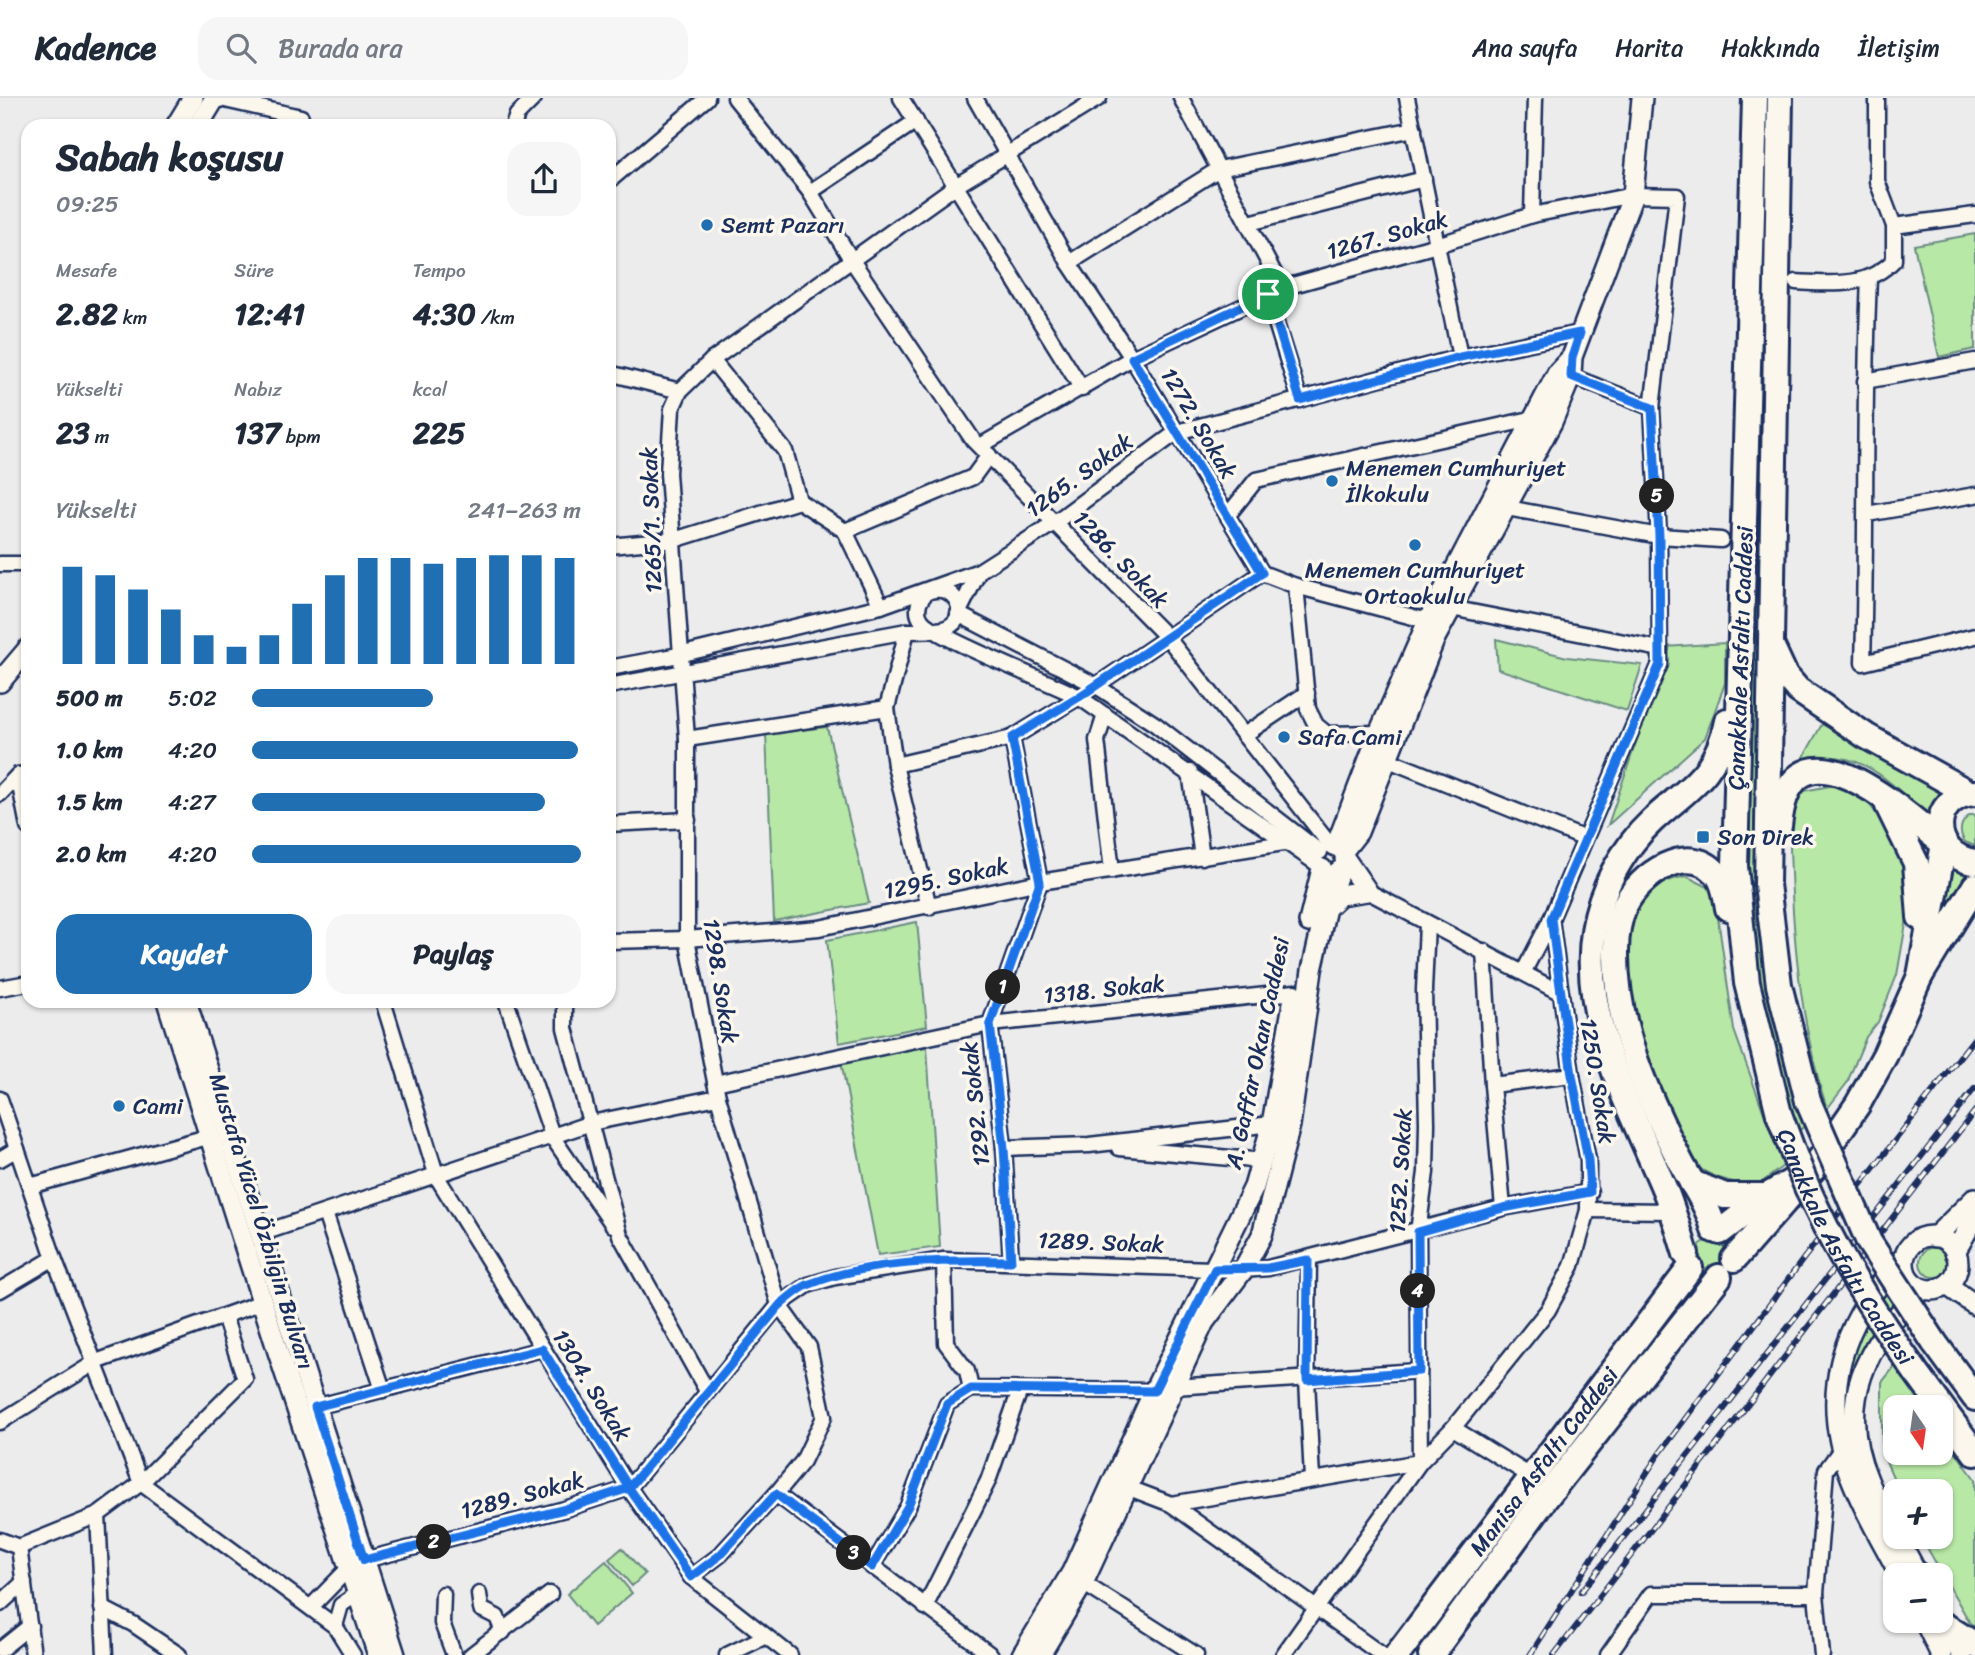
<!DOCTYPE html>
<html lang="tr">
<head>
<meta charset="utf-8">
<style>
  :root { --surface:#fff; --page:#f6f6f7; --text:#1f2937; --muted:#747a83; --line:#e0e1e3; --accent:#1f6fb2 }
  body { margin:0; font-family:Sriracha,sans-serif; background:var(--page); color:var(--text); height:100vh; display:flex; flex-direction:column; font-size:26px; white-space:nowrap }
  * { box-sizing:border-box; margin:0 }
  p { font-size:23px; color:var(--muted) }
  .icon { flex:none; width:38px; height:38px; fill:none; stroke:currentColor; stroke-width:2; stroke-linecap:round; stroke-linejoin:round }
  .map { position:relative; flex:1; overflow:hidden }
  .details { position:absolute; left:21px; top:21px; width:595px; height:889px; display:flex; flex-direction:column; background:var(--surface); border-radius:21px; box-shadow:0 2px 5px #0004 }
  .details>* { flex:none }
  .needle { width:46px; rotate:167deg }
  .buttons { position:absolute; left:1883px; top:1297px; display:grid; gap:14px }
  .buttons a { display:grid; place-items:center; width:70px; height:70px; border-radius:14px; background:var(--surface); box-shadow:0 2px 5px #0004; font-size:35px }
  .pin { position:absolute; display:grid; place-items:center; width:60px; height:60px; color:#fff; margin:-30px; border:4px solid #fff; border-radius:50%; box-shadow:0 2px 7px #0007 }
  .km { position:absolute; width:35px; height:35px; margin:-18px; border-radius:50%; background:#222; color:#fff; font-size:19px; line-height:35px; text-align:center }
  .round { display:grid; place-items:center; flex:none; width:74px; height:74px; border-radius:21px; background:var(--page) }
  .headline { display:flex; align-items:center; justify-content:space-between; height:119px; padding:0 35px }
  h1 { font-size:38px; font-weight:700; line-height:52px }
  .metrics { display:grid; grid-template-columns:repeat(3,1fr); gap:10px; height:119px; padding:7px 35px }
  .metrics div { display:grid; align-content:center }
  .metrics b { font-size:30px; font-weight:700 }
  .metrics small { font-size:19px; font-weight:400 }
  .metrics p { font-size:19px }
  .chart { height:196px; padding:14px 35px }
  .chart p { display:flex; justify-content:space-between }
  .chart svg { width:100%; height:126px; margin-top:7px; stroke:var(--accent); stroke-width:6 }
  .action { display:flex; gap:14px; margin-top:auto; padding:14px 35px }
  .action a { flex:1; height:80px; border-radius:21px; background:var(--accent); color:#fff; font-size:28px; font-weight:700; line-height:80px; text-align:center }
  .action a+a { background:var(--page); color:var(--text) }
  ul { padding:0 35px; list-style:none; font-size:23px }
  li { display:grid; grid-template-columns:112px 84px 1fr; align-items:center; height:52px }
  li i { height:18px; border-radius:9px; background:var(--accent) }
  header { display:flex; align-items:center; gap:42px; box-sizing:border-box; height:98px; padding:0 35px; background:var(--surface); border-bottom:2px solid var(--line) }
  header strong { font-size:33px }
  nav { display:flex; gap:38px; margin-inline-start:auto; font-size:24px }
  .search { width:490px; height:63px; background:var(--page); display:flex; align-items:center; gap:18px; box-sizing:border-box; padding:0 24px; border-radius:21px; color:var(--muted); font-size:26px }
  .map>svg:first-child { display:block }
  .green { fill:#b8e8a6; stroke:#6a8c82; stroke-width:2 }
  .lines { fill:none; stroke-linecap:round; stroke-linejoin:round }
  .street-casing { stroke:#1b2f5e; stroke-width:19 }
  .secondary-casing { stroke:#1b2f5e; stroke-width:24 }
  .highway-casing { stroke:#1b2f5e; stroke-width:30 }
  .street { stroke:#fbf7ec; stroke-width:14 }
  .secondary { stroke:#fbf7ec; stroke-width:19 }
  .highway { stroke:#fbf7ec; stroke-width:24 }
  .rail-casing { stroke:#1b2f5e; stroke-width:6 }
  .rail { stroke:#fbf7ec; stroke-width:3.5; stroke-dasharray:10; stroke-linecap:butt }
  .highway-bridge-casing { stroke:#1b2f5e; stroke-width:30; stroke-linecap:butt }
  .highway-bridge { stroke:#fbf7ec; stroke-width:24 }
  .route-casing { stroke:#fff; stroke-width:14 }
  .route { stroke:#1a73e8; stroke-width:9 }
  .poi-dot { fill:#1f6fb2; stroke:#fbf7ec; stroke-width:2.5 }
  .labels { text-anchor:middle; stroke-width:7; stroke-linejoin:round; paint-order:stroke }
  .poi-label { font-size:23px; fill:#1b2f5e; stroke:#fbf7ec; text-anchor:start }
  .street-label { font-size:23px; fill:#1b2f5e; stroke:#fbf7ec }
</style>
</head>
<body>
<header>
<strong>Kadence</strong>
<div class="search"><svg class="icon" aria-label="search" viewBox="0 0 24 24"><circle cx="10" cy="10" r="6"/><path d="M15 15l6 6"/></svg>Burada ara</div>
<nav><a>Ana sayfa</a><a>Harita</a><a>Hakkında</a><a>İletişim</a></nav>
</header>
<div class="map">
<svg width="1975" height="1557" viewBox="0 0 1975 1557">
  <rect width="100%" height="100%" fill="#ececed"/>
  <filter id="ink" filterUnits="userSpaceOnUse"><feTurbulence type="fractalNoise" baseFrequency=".0143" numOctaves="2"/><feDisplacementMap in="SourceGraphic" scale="14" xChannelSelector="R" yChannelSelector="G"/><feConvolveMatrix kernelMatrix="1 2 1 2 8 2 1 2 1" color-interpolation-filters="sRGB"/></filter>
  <g filter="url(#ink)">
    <g class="green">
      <path d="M1766,62H1769L1760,645L1806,1027L1796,1035L1756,876L1746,796L1747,658Z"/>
      <path d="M1975,136V251L1939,259L1914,147Z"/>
      <path d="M1496,541L1567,559L1642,567L1627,613L1498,571Z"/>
      <path d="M1725,545V585L1705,640L1608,727L1661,570L1665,549Z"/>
      <path d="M1822,626L1946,691L1926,718C1889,683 1857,645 1801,664Z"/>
      <path d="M827,629L869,805L774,823L766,636Z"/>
      <path d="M1835,687L1863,698L1888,731L1902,766L1907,820L1897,877L1878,924L1866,939L1847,985L1827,1011C1796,914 1791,812 1789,711L1804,693Z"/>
      <path d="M1970,717H1975V748L1965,744C1958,734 1960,724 1970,717Z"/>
      <path d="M1946,760L1968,775L1933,839Z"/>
      <path d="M1686,778L1710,790L1717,813L1734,932L1783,1068C1776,1073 1769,1080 1762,1084C1747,1091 1709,1079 1697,1068C1689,1061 1684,1045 1679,1036C1652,983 1606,863 1638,807C1648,788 1668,782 1686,778Z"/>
      <path d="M917,824L927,928L839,945L827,842Z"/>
      <path d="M927,949L940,1149L878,1157L841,963Z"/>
      <circle cx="1711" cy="1157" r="15"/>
      <circle cx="1935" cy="1164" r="15"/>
      <path d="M1894,1182L1910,1193C1859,1245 1856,1256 1849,1328C1832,1277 1867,1223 1894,1182Z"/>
      <path d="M1895,1268L1923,1309H1895V1354H1941V1334L1975,1381V1529L1970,1525L1921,1439L1941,1438V1393H1899L1882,1354V1284Z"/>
      <path d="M622,1450L645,1476L632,1488L609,1461Z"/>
      <path d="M606,1463L632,1495L593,1528L567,1496Z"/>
    </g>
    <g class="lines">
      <g class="street-casing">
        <g id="street">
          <path d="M216,0L301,19L300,28"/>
          <path d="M735,0L810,94L851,161L973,342L1167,539L1331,748"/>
          <path d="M901,0L1082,291"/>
          <path d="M975,0L1069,165L1132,260L1262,475"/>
          <path d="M1181,0L1282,190"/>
          <path d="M1407,0L1460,259"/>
          <path d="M513,28L517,17L534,0"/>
          <path d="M609,83L707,0"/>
          <path d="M810,94L916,23"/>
          <path d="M1532,117L1535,0"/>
          <path d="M1249,125L1424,81"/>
          <path d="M1894,128L1975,117"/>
          <path d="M1069,165L1219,71L1414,31"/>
          <path d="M1869,181C1863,309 1867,437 1863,565L1975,538"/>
          <path d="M1796,184C1833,186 1867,190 1894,162V128L1877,83V0"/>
          <path d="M1267,196L1300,302"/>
          <path d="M712,262L785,353L799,403"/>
          <path d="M609,275L680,293"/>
          <path d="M1571,278L1652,310"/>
          <path d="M1865,283L1975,263"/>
          <path d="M980,348L1132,260L1282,190L1437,147L1532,117L1633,97L1677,98L1652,310L1659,438L1660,566L1551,821L1524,873"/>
          <path d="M1507,410L1659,438L1721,442"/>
          <path d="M1867,416L1975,397"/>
          <path d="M1228,417L1256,382L1535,320"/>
          <path d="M845,433L973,379L989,357"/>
          <path d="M845,433L881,508"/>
          <path d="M609,448L674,442L799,403L845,433"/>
          <path d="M0,466H28"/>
          <path d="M979,473L958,516L1095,587L1155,626L1320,754"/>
          <path d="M1296,488L1308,611L1316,627L1327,636L1379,635"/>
          <path d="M1451,510L1660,551"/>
          <path d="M907,533L887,610L895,667L929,809"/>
          <path d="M609,570L679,557L881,508L979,473L1054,425L1177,334L1460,259L1580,235"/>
          <path d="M609,588L907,533C918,532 936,534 946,530C972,520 956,482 927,494C919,502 914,513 922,523C934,539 1052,585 1079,599L1319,767"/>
          <path d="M1105,617L1097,642L1112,773"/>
          <path d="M1244,637L1307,595"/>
          <path d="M687,641L887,610"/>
          <path d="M1386,661L1583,740"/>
          <path d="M895,667L1012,640"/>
          <path d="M1190,674L1202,759"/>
          <path d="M18,677L28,729"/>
          <path d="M0,696L18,677L28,676"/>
          <path d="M609,726L688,722"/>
          <path d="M1367,793L1561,895"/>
          <path d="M609,843L687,841L819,830L1040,784L1290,744"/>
          <path d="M1484,853L1492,987"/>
          <path d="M0,890L28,885"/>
          <path d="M383,903L437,1079L629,1390L691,1479L790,1557"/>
          <path d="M506,903L553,1040L613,1127"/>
          <path d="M565,903V930L620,1137L707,1293"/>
          <path d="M715,985L990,926L1295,894"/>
          <path d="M0,1001L54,1160L141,1385L335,1528L353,1557"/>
          <path d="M1004,1050L1089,1047L1272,1026"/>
          <path d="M1119,1050L1264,1063"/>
          <path d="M0,1061L17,1051"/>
          <path d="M30,1088L211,1038"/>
          <path d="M1503,1110L1492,987L1572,977"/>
          <path d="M1588,1112L1672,1113"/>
          <path d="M325,1115L383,1292"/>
          <path d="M260,1136L591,1025L718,999"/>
          <path d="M944,1162L946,1245L967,1273L971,1291L1154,1293"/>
          <path d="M1309,1162L1307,1282L1312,1381"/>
          <path d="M1011,1163L1004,1050L990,926L1040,784L1012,640L1079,599L1262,475L1296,488L1428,523"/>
          <path d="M0,1192L54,1160"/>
          <path d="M1174,1289L1419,1273"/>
          <path d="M315,1309L542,1251"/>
          <path d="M0,1324L96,1264L262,1204"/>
          <path d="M1453,1330L1532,1379"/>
          <path d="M1420,1364L1418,1134L1426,1074L1427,1025L1424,892L1427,826"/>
          <path d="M1129,1390L1171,1406L1382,1557"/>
          <path d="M776,1396L991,1557"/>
          <path d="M1171,1406L1420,1364"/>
          <path d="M98,1417L105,1557"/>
          <path d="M0,1442L19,1449L33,1557"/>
          <path d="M19,1449L98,1417L141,1385L245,1281L224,1218"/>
          <path d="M872,1469L908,1408L947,1306L971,1291"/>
          <path d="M691,1479L720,1457L776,1396L803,1363L824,1319L809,1249L779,1207L718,999L687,841V641L668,375L672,311L680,293L712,262L954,89L1099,0"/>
          <path d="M1083,1485L1196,1557"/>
          <path d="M443,1496L442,1525L454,1557"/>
          <path d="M479,1496L481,1511L497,1519L503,1534"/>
          <path d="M0,1506L24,1484"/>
          <path d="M311,1509L349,1470L364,1462L565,1411L629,1390L779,1207L808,1187L835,1179L944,1162L1243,1172L1268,1170L1503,1110L1590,1094"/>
          <path d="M925,1509L988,1383L1020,1292"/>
          <path d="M102,1510L133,1526L179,1557"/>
          <path d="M335,1528L341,1507L357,1496"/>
          <path d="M0,1552L30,1528"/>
          <path d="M471,1557L550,1496"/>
          <path d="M727,1557L764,1539"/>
          <path d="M1283,1557L1420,1364L1453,1330L1548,1212L1572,1168L1588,1112V1062L1572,977L1551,821"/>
          <path d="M1608,1557L1651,1496H1816"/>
          <path d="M1822,1557L1816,1496L1826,1372L1842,1350"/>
        </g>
      </g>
      <g class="secondary-casing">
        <g id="secondary">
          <path d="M176,28L193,0"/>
          <path d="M198,28L215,0"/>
          <path d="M0,584L28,551"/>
          <path d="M1336,748L1379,635L1428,523L1558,274L1572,259"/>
          <path d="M1343,753L1358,734L1435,540L1552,324L1571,278L1572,259L1633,97L1642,0"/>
          <path d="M1326,810L1340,797L1367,793L1345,761"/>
          <path d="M1309,824L1322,771"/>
          <path d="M167,903L278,1254L378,1557"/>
          <path d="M186,903L395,1557"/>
          <circle cx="1931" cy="1165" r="27"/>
          <path d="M1935,1139L1975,1100"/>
          <path d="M1955,1154L1975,1119"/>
          <path d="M1947,1187L1975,1207"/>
          <path d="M1895,1434C1886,1417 1875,1400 1868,1382C1835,1305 1866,1245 1922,1191"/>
          <path d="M1897,1438L1918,1477"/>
          <path d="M1900,1477C1884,1446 1865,1415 1852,1382C1817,1298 1841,1221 1904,1159"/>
          <path d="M1924,1522L1941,1557"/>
          <path d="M1946,1530L1962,1557"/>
          <path d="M1022,1557L1072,1474L1154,1293L1254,1089L1272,1026L1293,905"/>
          <path d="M1040,1557L1083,1485L1204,1224L1243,1172L1262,1137L1290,1027L1312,872L1326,810L1339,773"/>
        </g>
      </g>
      <g class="highway-casing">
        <g id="highway">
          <path d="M1755,0L1735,768L1747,885L1779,1016"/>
          <path d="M1780,0L1767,786L1779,887L1808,1003"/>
          <path d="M1772,549L1785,577L1798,592L1866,638L1969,695"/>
          <path d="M1975,695C1929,697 1928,758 1975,764"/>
          <path d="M1888,708L1916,765L1920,819"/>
          <path d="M1779,728C1791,608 1900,712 1944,746L1920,878"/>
          <path d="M1692,1085L1725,1098H1767"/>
          <path d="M1714,1132C1708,1106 1691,1085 1679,1061C1647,997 1615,927 1616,854C1616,838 1618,822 1625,807C1639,778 1687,743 1716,775C1724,783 1726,799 1728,810"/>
          <path d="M1720,1134L1767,1098L1796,1081"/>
          <path d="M1686,1156C1679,1134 1673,1111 1664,1090C1617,979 1546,859 1632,745C1668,697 1715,691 1727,623"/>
          <path d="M1734,1161L1814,1070L1858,1006L1885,957L1920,878L1975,788"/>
          <path d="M1934,1244L1975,1300"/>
          <path d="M1915,1273L1975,1355"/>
          <path d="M1945,1528L1975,1547"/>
          <path id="s1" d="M1397,1557L1690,1170"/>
          <path d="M1431,1557L1544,1402L1719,1179"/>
        </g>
      </g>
      <use href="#street" class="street"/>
      <use href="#secondary" class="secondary"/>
      <use href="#highway" class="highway"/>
      <g class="rail-casing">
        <g id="rail">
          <path d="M1581,1494L1975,990"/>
          <path d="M1530,1557L1657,1359L1804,1160L1975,939"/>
          <path d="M1554,1557L1975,1013"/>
        </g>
      </g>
      <use href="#rail" class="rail"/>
      <g class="highway-bridge-casing">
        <g id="highway-bridge">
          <path d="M1808,1003L1869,1144L1934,1244"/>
          <path id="s2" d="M1779,1016C1791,1048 1802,1081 1817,1111C1844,1169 1878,1221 1915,1273"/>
        </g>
      </g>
      <use href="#highway-bridge" class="highway-bridge"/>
    </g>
  </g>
  <g class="lines" filter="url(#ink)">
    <g class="route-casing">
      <path id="route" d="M1268,196L1132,260L1262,475L1079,599L1012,640L1040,784L990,926L1004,1050L1011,1163C945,1162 872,1162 810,1186C799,1190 788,1200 779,1208L629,1390L565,1411L364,1462L315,1309L542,1251L629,1390L691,1479L720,1457L776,1396L872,1469L908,1408L947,1306L971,1291L1154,1293L1215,1171L1268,1170L1308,1162L1307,1282L1419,1273L1418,1134L1503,1110L1590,1094L1588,1062L1572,977L1551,821L1660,566L1659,438L1652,310L1571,278L1572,259L1580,235L1460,259L1300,302L1268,196"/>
    </g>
    <use href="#route" class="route"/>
  </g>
  <g class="poi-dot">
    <circle cx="707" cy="127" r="7"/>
    <circle cx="1332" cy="383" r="7"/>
    <circle cx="1415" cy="447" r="7"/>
    <circle cx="1284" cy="639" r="7"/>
    <rect x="1696" y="732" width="14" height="14" rx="3.5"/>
    <circle cx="119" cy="1008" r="7"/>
  </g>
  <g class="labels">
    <g class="poi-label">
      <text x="721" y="135">Semt Pazarı</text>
      <text x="1346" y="378">Menemen Cumhuriyet<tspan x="1346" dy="26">İlkokulu</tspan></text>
      <text x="1415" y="480" text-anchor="middle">Menemen Cumhuriyet<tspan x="1415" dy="26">Ortaokulu</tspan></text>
      <text x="1298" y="647">Safa Cami</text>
      <text x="1717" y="747">Son Direk</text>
      <text x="133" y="1016">Cami</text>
    </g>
    <g class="street-label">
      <text transform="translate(1387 137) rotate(-16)" y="8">1267. Sokak</text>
      <text transform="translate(1199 325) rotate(59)" y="8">1272. Sokak</text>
      <text transform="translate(1079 377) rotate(-36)" y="8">1265. Sokak</text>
      <text transform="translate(651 422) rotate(-92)" y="8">1265/1. Sokak</text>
      <text transform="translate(1121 461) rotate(46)" y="8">1286. Sokak</text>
      <text transform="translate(1740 560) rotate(-88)" y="8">Çanakkale Asfaltı Caddesi</text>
      <text transform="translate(946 780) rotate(-12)" y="8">1295. Sokak</text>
      <text transform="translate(721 883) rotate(81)" y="8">1298. Sokak</text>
      <text transform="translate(1104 891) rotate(-6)" y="8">1318. Sokak</text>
      <text transform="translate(1257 955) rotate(-78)" y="8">A. Gaffar Okan Caddesi</text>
      <text transform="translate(1598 983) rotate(81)" y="8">1250. Sokak</text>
      <text transform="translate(975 1006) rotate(-96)" y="8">1292. Sokak</text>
      <text transform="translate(1400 1073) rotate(-87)" y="8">1252. Sokak</text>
      <text transform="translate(262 1123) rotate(73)" y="8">Mustafa Yücel Özbilgin Bulvarı</text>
      <text transform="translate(1101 1144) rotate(2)" y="8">1289. Sokak</text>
      <text dy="8" stroke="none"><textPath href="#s2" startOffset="149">Çanakkale Asfaltı Caddesi</textPath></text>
      <text transform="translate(592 1287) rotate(58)" y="8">1304. Sokak</text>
      <text dy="8" stroke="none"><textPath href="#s1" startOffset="243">Manisa Asfaltı Caddesi</textPath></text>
      <text transform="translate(522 1397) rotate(-15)" y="8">1289. Sokak</text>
    </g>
  </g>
</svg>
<div class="buttons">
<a><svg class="needle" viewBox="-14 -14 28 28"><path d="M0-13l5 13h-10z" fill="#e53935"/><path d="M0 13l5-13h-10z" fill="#747a83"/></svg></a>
<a>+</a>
<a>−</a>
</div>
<div class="pin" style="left:1268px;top:196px;background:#1e9e55"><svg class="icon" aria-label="arrive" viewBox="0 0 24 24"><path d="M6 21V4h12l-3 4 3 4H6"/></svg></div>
<b class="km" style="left:1003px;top:889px">1</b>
<b class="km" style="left:434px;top:1444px">2</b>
<b class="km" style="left:854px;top:1455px">3</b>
<b class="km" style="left:1418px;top:1193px">4</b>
<b class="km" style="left:1657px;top:398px">5</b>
<section class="details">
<div class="headline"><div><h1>Sabah koşusu</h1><p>09:25</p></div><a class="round"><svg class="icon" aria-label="share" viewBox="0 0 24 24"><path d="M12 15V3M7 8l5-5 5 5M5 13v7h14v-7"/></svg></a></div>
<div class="metrics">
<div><p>Mesafe</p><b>2.82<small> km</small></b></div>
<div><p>Süre</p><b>12:41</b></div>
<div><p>Tempo</p><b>4:30<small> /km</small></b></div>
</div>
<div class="metrics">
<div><p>Yükselti</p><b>23<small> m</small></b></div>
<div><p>Nabız</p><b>137<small> bpm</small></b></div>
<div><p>kcal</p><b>225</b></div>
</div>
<div class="chart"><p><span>Yükselti</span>241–263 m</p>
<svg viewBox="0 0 160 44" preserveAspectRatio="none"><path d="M5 44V10M15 44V13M25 44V18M35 44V25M45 44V34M55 44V38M65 44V34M75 44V23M85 44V13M95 44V7M105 44V7M115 44V9M125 44V7M135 44V6M145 44V6M155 44V7"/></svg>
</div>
<ul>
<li><b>500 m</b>5:02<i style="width:55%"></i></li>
<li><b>1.0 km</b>4:20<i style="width:99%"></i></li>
<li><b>1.5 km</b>4:27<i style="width:89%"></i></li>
<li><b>2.0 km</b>4:20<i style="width:100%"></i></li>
</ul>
<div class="action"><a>Kaydet</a><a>Paylaş</a></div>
</section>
</div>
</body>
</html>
